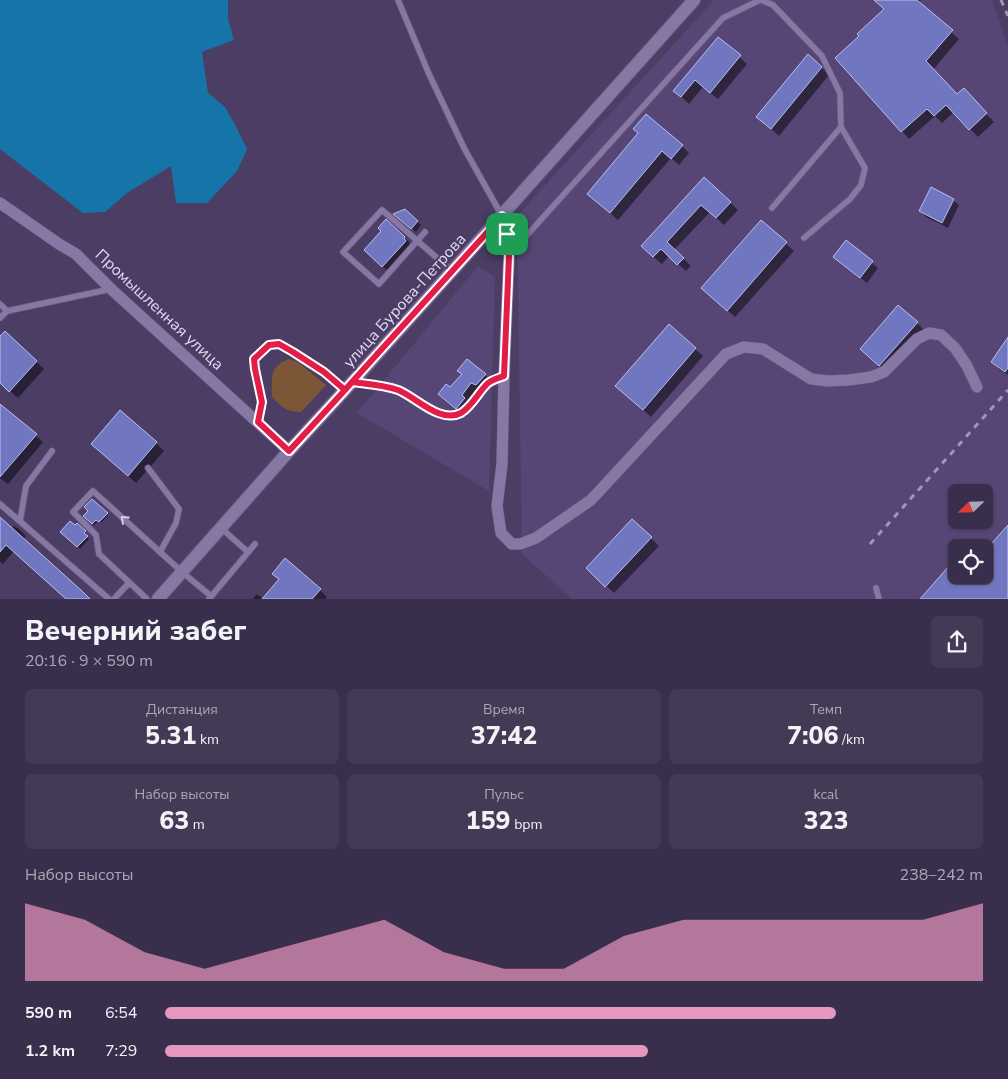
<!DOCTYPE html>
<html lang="ru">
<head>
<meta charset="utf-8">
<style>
  :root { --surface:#392e4c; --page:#443a56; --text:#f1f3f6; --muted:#aba8b5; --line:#534a64; --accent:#e797bd }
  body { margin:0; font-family:"Nunito Sans",sans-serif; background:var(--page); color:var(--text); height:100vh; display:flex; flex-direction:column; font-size:19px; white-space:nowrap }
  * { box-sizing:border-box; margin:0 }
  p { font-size:16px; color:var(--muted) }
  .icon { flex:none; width:28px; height:28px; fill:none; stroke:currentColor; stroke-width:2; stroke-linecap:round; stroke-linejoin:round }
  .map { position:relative; height:599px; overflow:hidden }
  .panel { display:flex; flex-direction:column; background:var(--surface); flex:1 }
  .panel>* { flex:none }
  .needle { width:32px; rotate:247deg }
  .tools { position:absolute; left:948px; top:484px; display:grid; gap:10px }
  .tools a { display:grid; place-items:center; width:45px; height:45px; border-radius:8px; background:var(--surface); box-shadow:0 1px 4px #0004,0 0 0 1px var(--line); font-size:25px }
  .pin { position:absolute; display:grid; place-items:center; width:42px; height:42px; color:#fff; margin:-21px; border-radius:10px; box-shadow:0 2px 8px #0006 }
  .round { display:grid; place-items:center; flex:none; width:52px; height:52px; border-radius:8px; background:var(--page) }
  .summary { display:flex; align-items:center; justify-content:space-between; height:85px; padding:0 25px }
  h1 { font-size:28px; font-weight:800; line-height:38px }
  .stats { display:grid; grid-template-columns:repeat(3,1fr); gap:8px; height:85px; padding:5px 25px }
  .stats div { display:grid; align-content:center; border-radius:8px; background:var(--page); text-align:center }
  .stats b { font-size:25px; font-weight:800 }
  .stats small { font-size:14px; font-weight:400 }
  .stats p { font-size:14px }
  .chart { height:140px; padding:10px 25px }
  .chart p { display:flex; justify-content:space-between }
  .chart svg { width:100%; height:90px; margin-top:5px; fill:var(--accent); opacity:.7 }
  ul { padding:0 25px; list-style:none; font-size:16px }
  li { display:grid; grid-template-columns:80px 60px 1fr; align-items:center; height:38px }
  li i { height:12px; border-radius:6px; background:var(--accent) }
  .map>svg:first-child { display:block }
  .built { fill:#574675; fill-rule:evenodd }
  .green { fill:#7d5636 }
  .water { fill:#1575a8 }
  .shadow { fill:#0007 }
  .building { fill:#7176c1; stroke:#babfef }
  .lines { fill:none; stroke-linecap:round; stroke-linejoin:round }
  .lane-casing { stroke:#665a7b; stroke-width:7 }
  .street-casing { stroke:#665a7b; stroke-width:12 }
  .secondary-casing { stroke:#665a7b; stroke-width:14 }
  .lane { stroke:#8677a4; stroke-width:5.5 }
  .street { stroke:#8677a4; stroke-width:11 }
  .secondary { stroke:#8677a4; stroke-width:12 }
  .rail { stroke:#a095b4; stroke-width:3; stroke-dasharray:6 6; stroke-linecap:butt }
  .oneway { stroke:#d7cfe9 }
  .route-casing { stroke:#fff; stroke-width:10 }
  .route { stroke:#e11d48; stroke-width:6 }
  .labels { text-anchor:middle; stroke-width:4; stroke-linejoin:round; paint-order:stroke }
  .street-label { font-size:16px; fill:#e0d9f1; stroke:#4c3d65 }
</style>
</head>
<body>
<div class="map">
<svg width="1008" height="599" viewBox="0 0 1008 599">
  <rect width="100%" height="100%" fill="#4c3d65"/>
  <g class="built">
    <path d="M714,0H992L1008,46V599H572L522,554L517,216ZM956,492H984V520H956ZM956,548H984V575H956Z"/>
    <path d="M478,266L495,277L489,491L357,413Z"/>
  </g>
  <path class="green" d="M289,359L299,363L326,385L301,412C286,412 282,407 272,397C272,377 269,367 289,359Z"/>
  <path class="water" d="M0,0H228V19L234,40L202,52L208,93L225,107L235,125L247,149L237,171L207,203H176L171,166L127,193L105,212L83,213L0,149Z"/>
  <g class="shadow">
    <path d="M881,0H921L919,3L959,39L933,70L957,96L963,90L994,122L978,137L954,112L942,123L935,116L909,139L837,58L861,36L885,9Z"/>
    <path d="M718,38L747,64L718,99L703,87L689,104L675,91Z"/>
    <path d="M820,66L829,75L779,136L758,117Z"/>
    <path d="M639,134L682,146L689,153L679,165L671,158L618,220L596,201Z"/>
    <path d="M704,179L738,210L724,225L710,212L674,250L691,266L686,271L669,256L662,264L650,254Z"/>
    <path d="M953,200L959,205L948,228L926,217L920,211Z"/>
    <path d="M404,211L421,225L416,232L396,214Z"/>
    <path d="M761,221L794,251L735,317L711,295Z"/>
    <path d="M383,231L404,237L410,243L409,244L411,247L389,272L371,256Z"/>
    <path d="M846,242L878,268L867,283L834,257Z"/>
    <path d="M917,323L925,331L888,372L870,357Z"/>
    <path d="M669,326L703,356L651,417L624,393Z"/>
    <path d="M5,333L44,369L18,398L0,382V338Z"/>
    <path d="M1008,339V375L1000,370L992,362Z"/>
    <path d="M463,374L485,375L490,380L482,390L477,388L467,401L470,404L462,413L445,399L451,389Z"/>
    <path d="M0,405L43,442L8,484L0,478Z"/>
    <path d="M156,443L164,451L136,483L92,444Z"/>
    <path d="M92,501L108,515L101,523L99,520L94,525L85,516L90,511Z"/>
    <path d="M0,519L11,529L14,526L19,529L26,536L23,540L89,599H67L14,551L3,564L0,562Z"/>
    <path d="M632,521L659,546L614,593L587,568Z"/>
    <path d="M77,524L87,534L85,536L89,539L80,549L62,532L75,526Z"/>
    <path d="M280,580L320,590L327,597L325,599H307L295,589L286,599H264Z"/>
    <path d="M257,594L263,599H253Z"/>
  </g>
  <g class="building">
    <path d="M874,0H917L953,30L926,61L957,94L964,88L987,113L969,130L946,105L934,116L927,109L901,132L835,58L859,36L857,34L884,9Z"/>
    <path d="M718,37L741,55L710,93L695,80L681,97L673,91Z"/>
    <path d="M808,54L822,67L771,129L756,117Z"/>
    <path d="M646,114L683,145L671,159L662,151L610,213L587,194L638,133L633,129Z"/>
    <path d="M704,177L731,202L716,218L701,205L667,242L684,258L677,265L661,249L653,257L641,246Z"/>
    <path d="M931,187L954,199L942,223L919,211Z"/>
    <path d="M405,209L418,221L411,229L393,214Z"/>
    <path d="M386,219L405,237L404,238L406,241L382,267L364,250L381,231L378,228Z"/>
    <path d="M761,220L787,242L727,311L701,288Z"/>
    <path d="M846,240L873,261L860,278L833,257Z"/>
    <path d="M898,305L918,322L879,366L860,349Z"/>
    <path d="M669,324L696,348L643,410L615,386Z"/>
    <path d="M5,331L37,361L9,392L0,383V336Z"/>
    <path d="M1008,337V368L1005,372L991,362Z"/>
    <path d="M467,359L486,374L476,385L471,383L462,395L465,398L456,409L438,394L446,384L450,387L462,374L457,371Z"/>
    <path d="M0,404L37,434L0,477Z"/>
    <path d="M120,410L157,442L128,476L91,444Z"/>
    <path d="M92,499L108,513L99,522L96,520L92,524L83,516L88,511L84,507Z"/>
    <path d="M0,517L82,591L90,599H66L6,545L0,552Z"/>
    <path d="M632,519L652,537L605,587L586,568Z"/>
    <path d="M70,521L75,525L77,523L86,531L84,533L88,536L77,547L60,532Z"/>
    <path d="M1008,525V599H920L956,558V575H984V552Z"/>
    <path d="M285,558L321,589L312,599H262L279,579L272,574Z"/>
  </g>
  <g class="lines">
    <g class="lane-casing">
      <g id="lane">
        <path d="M398,0L429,74L464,148L502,216"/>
        <path d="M761,0L773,5L822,56L840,93L841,127L865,168L861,185L850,199L804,238"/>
        <path d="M772,208L841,127"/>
        <path d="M425,232L379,284L343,252L382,210L452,271"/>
        <path d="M510,254L723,18L760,0"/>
        <path d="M0,304L7,311L111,289"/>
        <path d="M0,318L7,311"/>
        <path d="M354,382C368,385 383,385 397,390C416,396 439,424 460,413C471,407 478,393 487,384C491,380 498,378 504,376"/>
        <path d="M258,422L262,402L255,369L254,359L269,345L279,344L293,352L324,372L345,390"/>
        <path d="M148,468L179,509L176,523L160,552"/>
        <path d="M0,504L109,599"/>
        <path d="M20,521L26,486L52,451"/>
        <path d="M221,528L248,552"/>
        <path d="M876,588L879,599"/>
        <path d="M114,599L129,583"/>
        <path d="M147,599L99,554L96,535L73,512L93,491L182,572L211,596"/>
        <path d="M209,599L255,544"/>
      </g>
    </g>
    <g class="street-casing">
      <g id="street">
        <path d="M0,203L59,244L76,254L111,289L289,451"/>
        <path d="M502,216L507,234L509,256L504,376L502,464L497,506L501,533L512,544H520L536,538L591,500L726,354L744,347L763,349L811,379L828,381L849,380L871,377L884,372L917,339L929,333L941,335L955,348L967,366L977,387"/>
      </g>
    </g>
    <g class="secondary-casing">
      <path id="secondary" d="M158,599L289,451L345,390L452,271L694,0"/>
    </g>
    <use href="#lane" class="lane"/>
    <use href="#street" class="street"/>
    <use href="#secondary" class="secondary"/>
    <g class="rail">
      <path d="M1001,0L1008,16"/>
      <path d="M870,544L1008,390"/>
    </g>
  </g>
  <defs><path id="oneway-chevron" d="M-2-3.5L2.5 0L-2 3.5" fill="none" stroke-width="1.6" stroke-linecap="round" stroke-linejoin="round" transform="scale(1.25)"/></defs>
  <use class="oneway" href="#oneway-chevron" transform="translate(124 519) rotate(-138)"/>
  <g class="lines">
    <g class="route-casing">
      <path id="route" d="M507,234L502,216L352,382L345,390L324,372L293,352L279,344L269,345L254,359L255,369L262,402L258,422L289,451L345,390L352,382C367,384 384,385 398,390C416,397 440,424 461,413C472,406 478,393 487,384C491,380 499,378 504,376L509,256L507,234"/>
    </g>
    <use href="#route" class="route"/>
  </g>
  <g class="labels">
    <g class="street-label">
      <text transform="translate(404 300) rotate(-48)" y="6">улица Бурова-Петрова</text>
      <text transform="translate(160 309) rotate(43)" y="6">Промышленная улица</text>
    </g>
  </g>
</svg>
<div class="tools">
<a><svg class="needle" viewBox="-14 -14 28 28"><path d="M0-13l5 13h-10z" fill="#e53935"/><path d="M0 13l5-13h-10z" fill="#aba8b5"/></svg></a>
<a><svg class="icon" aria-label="locate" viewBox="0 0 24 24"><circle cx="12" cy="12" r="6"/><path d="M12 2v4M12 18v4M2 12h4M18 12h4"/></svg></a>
</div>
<div class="pin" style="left:507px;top:234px;background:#1e9e55"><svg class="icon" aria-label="arrive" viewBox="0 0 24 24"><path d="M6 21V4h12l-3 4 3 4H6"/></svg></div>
</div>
<section class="panel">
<div class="summary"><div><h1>Вечерний забег</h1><p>20:16 · 9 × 590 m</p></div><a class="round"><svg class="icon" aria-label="share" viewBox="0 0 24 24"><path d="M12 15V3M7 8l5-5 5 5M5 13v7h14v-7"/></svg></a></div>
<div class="stats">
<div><p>Дистанция</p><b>5.31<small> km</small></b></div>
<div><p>Время</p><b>37:42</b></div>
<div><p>Темп</p><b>7:06<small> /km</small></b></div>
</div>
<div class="stats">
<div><p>Набор высоты</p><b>63<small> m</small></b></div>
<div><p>Пульс</p><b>159<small> bpm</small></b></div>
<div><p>kcal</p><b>323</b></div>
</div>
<div class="chart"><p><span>Набор высоты</span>238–242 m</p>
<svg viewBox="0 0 160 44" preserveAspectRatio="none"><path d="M0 44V6L10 14L20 30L30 38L40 30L50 22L60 14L70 30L80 38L90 38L100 22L110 14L120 14L130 14L140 14L150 14L160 6V44z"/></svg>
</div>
<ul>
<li><b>590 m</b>6:54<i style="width:82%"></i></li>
<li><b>1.2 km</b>7:29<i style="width:59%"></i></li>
</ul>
</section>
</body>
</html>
